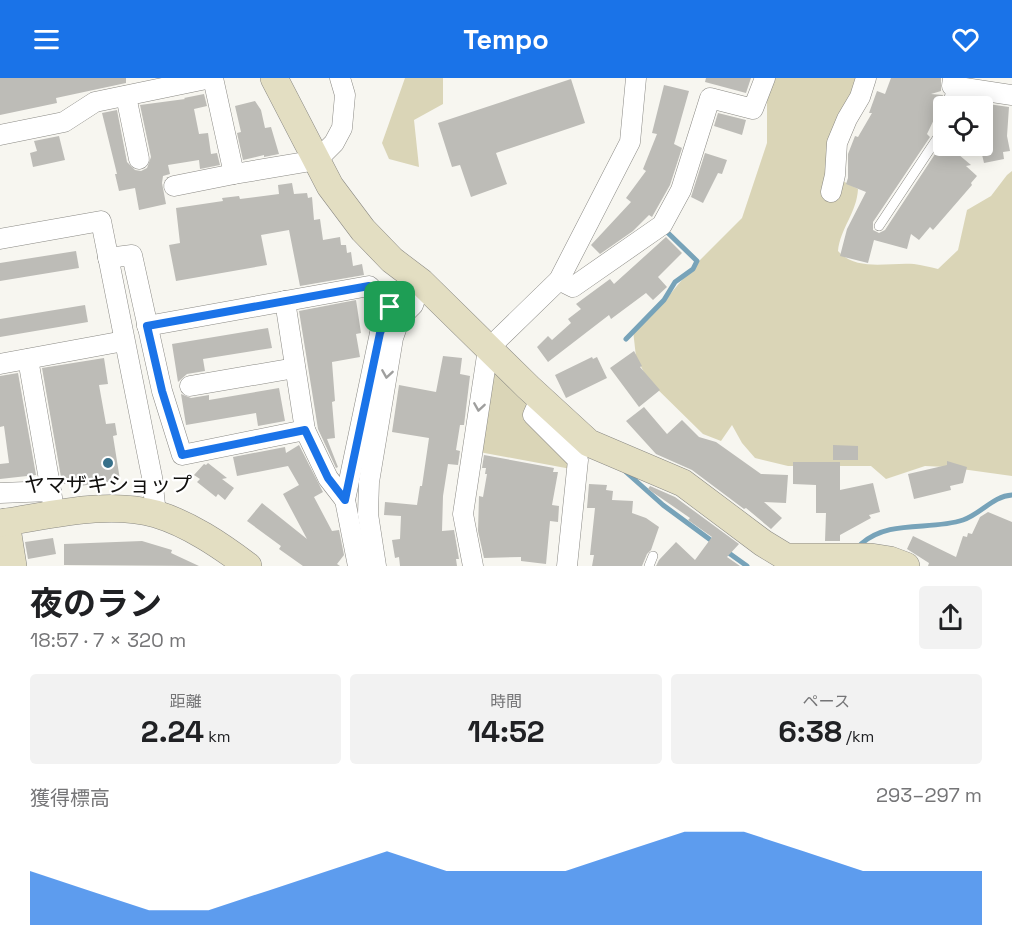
<!DOCTYPE html>
<html lang="ja">
<head>
<meta charset="utf-8">
<style>
  :root { --surface:#fff; --page:#f2f2f2; --text:#202124; --muted:#757577; --accent:#1a73e8 }
  body { margin:0; font-family:"Space Grotesk","Noto Sans JP",sans-serif; background:var(--page); color:var(--text); height:100vh; display:flex; flex-direction:column; font-size:22px; white-space:nowrap }
  * { box-sizing:border-box; margin:0 }
  p { font-size:20px; color:var(--muted) }
  .icon { flex:none; width:33px; height:33px; fill:none; stroke:currentColor; stroke-width:2; stroke-linecap:round; stroke-linejoin:round }
  .map { position:relative; height:488px; overflow:hidden }
  .details { display:flex; flex-direction:column; background:var(--surface); flex:1 }
  .details>* { flex:none }
  .buttons { position:absolute; left:933px; top:18px; display:grid; gap:12px }
  .buttons a { display:grid; place-items:center; width:60px; height:60px; border-radius:6px; background:var(--surface); box-shadow:0 3px 15px #0003; font-size:30px }
  .pin { position:absolute; display:grid; place-items:center; width:51px; height:51px; color:#fff; margin:-26px; border-radius:12px; box-shadow:0 3px 9px #0006 }
  .round { display:grid; place-items:center; flex:none; width:63px; height:63px; border-radius:6px; background:var(--page) }
  .summary { display:flex; align-items:center; justify-content:space-between; height:102px; padding:0 30px }
  h1 { font-size:33px; font-weight:700; line-height:45px }
  .metrics { display:grid; grid-template-columns:repeat(3,1fr); gap:9px; height:102px; padding:6px 30px }
  .metrics div { display:grid; align-content:center; border-radius:6px; background:var(--page); text-align:center }
  .metrics b { font-size:30px; font-weight:700 }
  .metrics small { font-size:16px; font-weight:400 }
  .metrics p { font-size:16px }
  .chart { height:168px; padding:12px 30px }
  .chart p { display:flex; justify-content:space-between }
  .chart svg { width:100%; height:108px; margin-top:6px; fill:var(--accent); opacity:.7 }
  header { display:flex; justify-content:space-between; align-items:center; height:78px; padding:0 30px; background:var(--accent); color:#fff; font-size:27px; font-weight:700 }
  .map>svg:first-child { display:block }
  .green { fill:#dad5b7 }
  .lines { fill:none; stroke-linecap:round; stroke-linejoin:round }
  .stream { stroke:#77a3b9; stroke-width:5 }
  .building { fill:#bdbcb7 }
  .lane-casing { stroke:#8a8984; stroke-width:10 }
  .street-casing { stroke:#8a8984; stroke-width:21 }
  .secondary-casing { stroke:#8a8984; stroke-width:28 }
  .lane { stroke:#fff; stroke-width:9 }
  .street { stroke:#fff; stroke-width:20 }
  .secondary { stroke:#e3dec2; stroke-width:27 }
  .oneway { stroke:#9f9f9e }
  .route-casing { stroke:#fff; stroke-width:12 }
  .route { stroke:#1a73e8; stroke-width:8 }
  .poi-dot { fill:#37708a; stroke:#fff; stroke-width:2 }
  .labels { text-anchor:middle; stroke-width:4.5; stroke-linejoin:round; paint-order:stroke }
  .poi-label { font-size:21px; fill:#100f0d; stroke:#fff }
</style>
</head>
<body>
<header><svg class="icon" aria-label="menu" viewBox="0 0 24 24"><path d="M4 6h16M4 12h16M4 18h16"/></svg>Tempo<svg class="icon" aria-label="heart" viewBox="0 0 24 24"><path d="M12 20l-8-8c-3-5 5-10 8-4 3-6 11-1 8 4z"/></svg></header>
<div class="map">
<svg width="1012" height="488" viewBox="0 0 1012 488">
  <rect width="100%" height="100%" fill="#f7f6f0"/>
  <g class="green">
    <path d="M405,0H443V26L414,42L419,89L389,81L382,65Z"/>
    <path d="M774,0H861L839,101L858,111C857,134 840,151 838,173C857,194 889,184 914,186C922,187 930,189 938,191L958,172L967,132L991,118L1007,97L1012,93V398L947,389L925,388L886,401L871,388H788L755,380L742,365L732,347L721,363L703,356L648,302L636,279L633,252L657,232L691,191L742,140L767,65V20Z"/>
    <path d="M498,290L531,325L571,384V391L479,374L491,295Z"/>
  </g>
  <g class="lines">
    <g class="stream">
      <path d="M626,261L664,222L675,204L693,191L697,183L666,153"/>
      <path d="M626,394L663,427L716,466"/>
      <path d="M861,466C889,441 930,453 963,442C981,436 993,418 1012,417"/>
      <path d="M726,473L747,488"/>
    </g>
  </g>
  <g class="building">
    <path d="M0,0H126V5L56,20L57,25L0,37Z"/>
    <path d="M706,0H751L746,15L705,4Z"/>
    <path d="M891,0H941V13L931,16L943,17L940,29L927,56L930,59L873,144V152L879,155L885,152L941,67L949,74L952,71L971,87L966,88L977,98L971,105L972,107L933,152L930,149L919,162L911,156L907,171L874,162L868,185L840,178L847,151L866,114L846,106L848,100V76L855,58L858,59L872,35H869L877,13L885,16Z"/>
    <path d="M571,1L585,45L496,75L507,106L471,119L460,87L452,89L438,45Z"/>
    <path d="M664,7L689,13L674,66L682,70L670,107L652,139L649,137L633,153L600,176L591,167L631,124L626,120L646,93L643,91L657,56L652,55Z"/>
    <path d="M204,16L207,28L194,31L199,56L208,55L211,76L217,75L220,87L200,91L199,82L168,87L170,96L163,98L162,105L166,126L139,132L135,110L119,113L115,96H117L102,35L117,32L127,84L135,92L141,93L147,90L151,79L140,27L185,21L184,20Z"/>
    <path d="M255,23L261,32L265,50L271,49L279,76L264,79V77L243,82L237,55L241,54L235,28Z"/>
    <path d="M988,26L1009,29L1007,58L1010,73L1003,74L1004,81L984,85L980,68H982V61L985,60Z"/>
    <path d="M718,35L746,42L742,57L714,48Z"/>
    <path d="M59,58L65,82L33,89L30,75L37,73L34,63Z"/>
    <path d="M705,75L727,82L722,96L718,95L703,125L691,119Z"/>
    <path d="M292,105L294,116L307,115L308,120L312,119L314,142L320,141L323,162L340,159L341,167H346L347,175L351,174L353,188L362,186L364,197L300,208L289,152L261,157L267,187L176,203L169,167L180,165L176,130L223,123L222,120L239,118L240,121L279,116L278,107Z"/>
    <path d="M666,159L682,175L658,199L667,209L653,222L646,215L611,241L609,237L548,284L537,269L548,258L552,262L571,245L568,241L581,231L576,226L610,201L614,206Z"/>
    <path d="M76,173L79,190L0,203V185Z"/>
    <path d="M356,222L361,255L356,256L360,279L332,284L335,323L332,324L335,360L327,361L338,389L336,390L318,351L299,233Z"/>
    <path d="M85,227L88,244L0,259V241Z"/>
    <path d="M268,250L272,270L203,281L205,293L187,296L178,304L172,266Z"/>
    <path d="M634,273L642,288L640,289L660,312L639,329L610,290Z"/>
    <path d="M443,278L462,280L460,296L470,298L464,347H460L456,372L460,373L458,387L448,386L443,418L442,453L454,452L459,481H456L457,488H400L399,479L395,480L392,462L400,461L401,438L384,437L385,424L417,427L420,408H422L429,360L392,354L399,307L436,314Z"/>
    <path d="M592,279L593,281L597,279L607,300L566,320L555,297Z"/>
    <path d="M104,280L108,306L99,307L106,346L115,345L117,357L113,358L120,402L80,408L79,403L64,406L62,405L42,290Z"/>
    <path d="M18,295L36,397L0,401V386L9,385L4,348L0,349V298Z"/>
    <path d="M279,310L285,343L258,348L256,335L186,347L181,316L191,320L209,317V322Z"/>
    <path d="M644,329L667,356L682,342L699,359L716,364L761,396L788,397L786,425L764,424L782,440L771,451L746,430L744,431L692,392L656,376L626,343Z"/>
    <path d="M299,367L323,414L314,419L332,453L339,452L344,477L337,486L340,488H303L279,471L281,468L247,443L262,425L307,461L283,416L299,407L288,388L237,398L233,379L285,369L286,375Z"/>
    <path d="M833,367L858,368V382H833Z"/>
    <path d="M484,377L554,390L553,394H558L552,427L559,428L558,444L550,443L546,486L521,483V479L484,480L478,453L479,418L483,419L487,396H485L486,390H482Z"/>
    <path d="M947,383L967,389L963,405L950,408L951,412L914,421L908,396L947,387Z"/>
    <path d="M793,384H840V412L873,405L880,434L869,437L871,440L840,457V463H825L826,435H816V407L793,406Z"/>
    <path d="M208,385L227,400L222,401L234,410L225,422L218,416L216,419L197,404L200,401L194,397L204,386L206,387Z"/>
    <path d="M589,406L607,407L606,412L613,413L612,422L633,423L632,435L646,440L659,449L651,472L647,476L642,488H592L594,477H590L595,430H587Z"/>
    <path d="M650,408L675,419L739,466L727,479L740,488H656L659,482L676,464L695,482L712,459L688,442L690,440L648,411Z"/>
    <path d="M988,434L1012,444V488H928L929,485L907,471L913,458L956,479L963,458L967,459L968,455L972,456L980,439Z"/>
    <path d="M53,460L56,476L28,481L25,464Z"/>
    <path d="M142,463L172,472L171,475L199,488L64,487V466Z"/>
  </g>
  <g class="lines">
    <g class="lane-casing">
      <g id="lane">
        <path d="M947,28L952,8"/>
        <path d="M879,148L942,53L944,45"/>
        <path d="M649,488L653,478"/>
      </g>
    </g>
    <g class="street-casing">
      <g id="street">
        <path d="M213,0L234,96L317,82L334,65L342,50L345,17L340,0"/>
        <path d="M953,0L952,8L1012,17"/>
        <path d="M126,18L139,81"/>
        <path d="M0,57L64,44L95,24L211,0"/>
        <path d="M174,108L234,96"/>
        <path d="M831,114L835,97L837,65L847,41L860,19L866,0"/>
        <path d="M0,161L101,143L152,399L156,436"/>
        <path d="M108,180L132,177L162,313L182,377L305,352L328,400L345,422"/>
        <path d="M559,202L573,209L662,147L681,112L710,20L753,31L765,0"/>
        <path d="M285,223L305,352"/>
        <path d="M147,248L369,208L390,229"/>
        <path d="M28,281L51,413"/>
        <path d="M0,286L124,263"/>
        <path d="M190,308L295,290"/>
        <path d="M540,321L533,337L578,382L567,488"/>
        <path d="M0,415L51,413L53,426"/>
        <path d="M358,488L345,422L380,255L387,233L399,215L421,204"/>
        <path d="M376,488L368,436L369,404L393,260L400,240L413,227L421,204"/>
        <path d="M473,488L463,436L488,271L559,202L630,64L636,0"/>
      </g>
    </g>
    <g class="secondary-casing">
      <g id="secondary">
        <path d="M274,0L330,108L363,152L392,182L421,204L528,309L589,365L683,405L763,465L786,479H871L890,482L906,488"/>
        <path d="M6,444L13,488"/>
        <path d="M0,445C49,438 106,422 156,436C189,446 220,467 248,488"/>
      </g>
    </g>
    <use href="#lane" class="lane"/>
    <use href="#street" class="street"/>
    <use href="#secondary" class="secondary"/>
  </g>
  <defs><path id="oneway-chevron" d="M-2-3.5L2.5 0L-2 3.5" fill="none" stroke-width="1.6" stroke-linecap="round" stroke-linejoin="round" transform="scale(1.5)"/></defs>
  <g class="oneway">
    <use href="#oneway-chevron" transform="translate(387 296) rotate(99)"/>
    <use href="#oneway-chevron" transform="translate(479 329) rotate(99)"/>
  </g>
  <g class="lines">
    <g class="route-casing">
      <path id="route" d="M369,208L390,229L380,255L345,422L328,400L305,352L182,377L162,313L147,248Z"/>
    </g>
    <use href="#route" class="route"/>
  </g>
  <circle class="poi-dot" cx="108" cy="385" r="6"/>
  <g class="labels">
    <g class="poi-label">
      <text x="108" y="414">ヤマザキショップ</text>
    </g>
  </g>
</svg>
<div class="buttons">
<a><svg class="icon" aria-label="locate" viewBox="0 0 24 24"><circle cx="12" cy="12" r="6"/><path d="M12 2v4M12 18v4M2 12h4M18 12h4"/></svg></a>
</div>
<div class="pin" style="left:390px;top:229px;background:#1e9e55"><svg class="icon" aria-label="arrive" viewBox="0 0 24 24"><path d="M6 21V4h12l-3 4 3 4H6"/></svg></div>
</div>
<section class="details">
<div class="summary"><div><h1>夜のラン</h1><p>18:57 · 7 × 320 m</p></div><a class="round"><svg class="icon" aria-label="share" viewBox="0 0 24 24"><path d="M12 15V3M7 8l5-5 5 5M5 13v7h14v-7"/></svg></a></div>
<div class="metrics">
<div><p>距離</p><b>2.24<small> km</small></b></div>
<div><p>時間</p><b>14:52</b></div>
<div><p>ペース</p><b>6:38<small> /km</small></b></div>
</div>
<div class="chart"><p><span>獲得標高</span>293–297 m</p>
<svg viewBox="0 0 160 44" preserveAspectRatio="none"><path d="M0 44V22L10 30L20 38L30 38L40 30L50 22L60 14L70 22L80 22L90 22L100 14L110 6L120 6L130 14L140 22L150 22L160 22V44z"/></svg>
</div>
</section>
</body>
</html>
